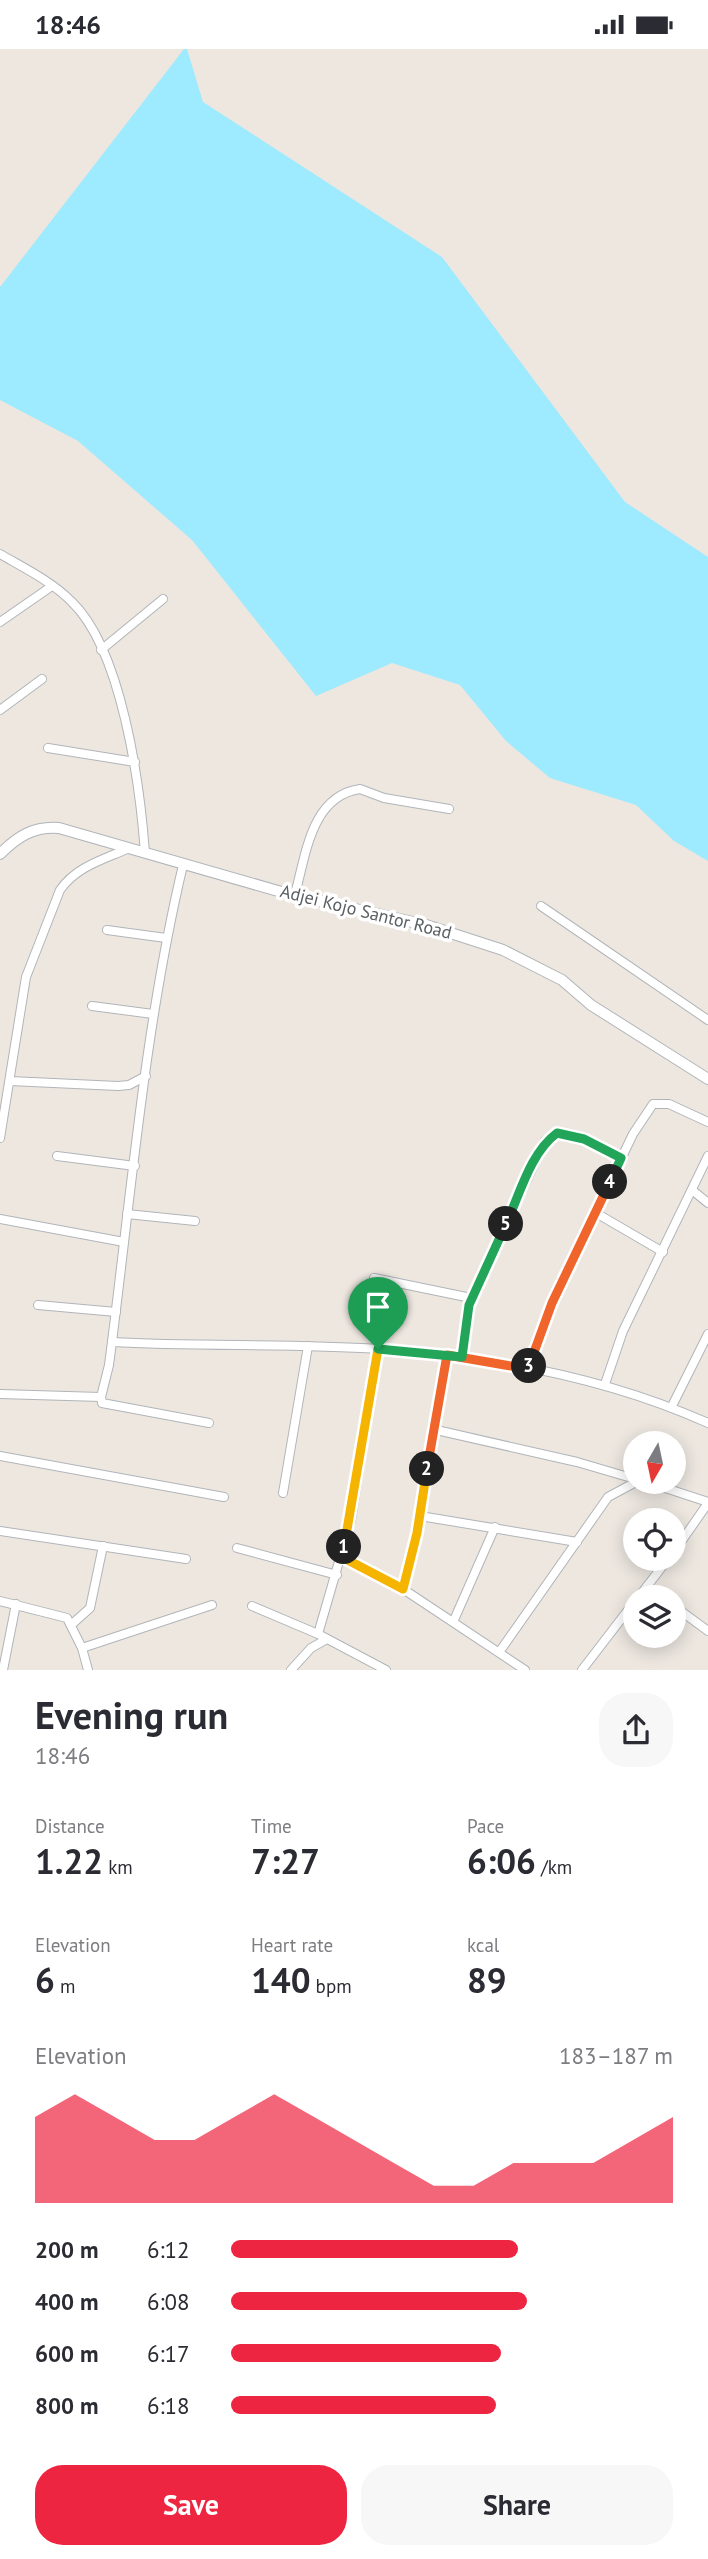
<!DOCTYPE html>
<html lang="en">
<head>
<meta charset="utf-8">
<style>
  :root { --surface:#fff; --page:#f7f7f7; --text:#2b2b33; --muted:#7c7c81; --accent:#ee2541 }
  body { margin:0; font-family:"PT Sans",sans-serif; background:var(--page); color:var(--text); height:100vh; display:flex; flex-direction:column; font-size:26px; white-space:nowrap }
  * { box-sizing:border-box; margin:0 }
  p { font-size:23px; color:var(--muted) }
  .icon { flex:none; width:38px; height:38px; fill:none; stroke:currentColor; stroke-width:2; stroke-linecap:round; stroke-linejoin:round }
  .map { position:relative; height:1621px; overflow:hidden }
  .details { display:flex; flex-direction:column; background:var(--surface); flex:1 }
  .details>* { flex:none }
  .needle { width:46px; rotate:189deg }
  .controls { position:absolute; left:623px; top:1382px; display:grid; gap:14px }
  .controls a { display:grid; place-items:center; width:63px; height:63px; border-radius:50%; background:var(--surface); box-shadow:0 4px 18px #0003; font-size:35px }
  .pin { position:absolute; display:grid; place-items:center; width:60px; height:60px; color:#fff; margin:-72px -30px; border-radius:50% 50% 50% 0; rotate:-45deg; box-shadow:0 0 7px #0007 }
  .pin .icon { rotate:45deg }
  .km { position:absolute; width:35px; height:35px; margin:-18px; border-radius:50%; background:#222; color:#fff; font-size:19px; line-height:35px; text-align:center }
  .round { display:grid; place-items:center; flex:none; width:74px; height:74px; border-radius:28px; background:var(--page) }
  .head { display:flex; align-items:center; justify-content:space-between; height:119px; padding:0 35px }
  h1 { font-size:38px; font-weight:800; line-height:52px }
  .stats { display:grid; grid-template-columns:repeat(3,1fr); gap:10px; height:119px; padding:7px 35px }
  .stats div { display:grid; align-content:center }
  .stats b { font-size:35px; font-weight:800 }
  .stats small { font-size:19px; font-weight:400 }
  .stats p { font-size:19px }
  .chart { height:196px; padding:14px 35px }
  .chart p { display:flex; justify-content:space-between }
  .chart svg { width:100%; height:126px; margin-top:7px; fill:var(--accent); opacity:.7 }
  .cta { display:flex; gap:14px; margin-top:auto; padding:14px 35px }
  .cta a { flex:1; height:80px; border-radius:28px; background:var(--accent); color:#fff; font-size:28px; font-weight:800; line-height:80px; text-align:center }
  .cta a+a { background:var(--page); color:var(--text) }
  ul { padding:0 35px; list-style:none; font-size:23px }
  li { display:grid; grid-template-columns:112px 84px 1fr; align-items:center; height:52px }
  li i { height:18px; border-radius:9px; background:var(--accent) }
  .status { display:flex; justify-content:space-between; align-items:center; height:49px; padding:0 35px; background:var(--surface); direction:ltr }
  .status svg { height:19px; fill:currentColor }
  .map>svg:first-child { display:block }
  .water { fill:#9eeaff }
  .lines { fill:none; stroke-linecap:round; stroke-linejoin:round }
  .minor-casing { stroke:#b1b5b9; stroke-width:10 }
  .tertiary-casing { stroke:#b1b5b9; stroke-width:12 }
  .minor { stroke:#fff; stroke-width:8 }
  .tertiary { stroke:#fff; stroke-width:10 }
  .split-1-casing { stroke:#fff; stroke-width:14 }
  .split-2-casing { stroke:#fff; stroke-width:14 }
  .split-3-casing { stroke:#fff; stroke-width:14 }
  .split-4-casing { stroke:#fff; stroke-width:14 }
  .split-5-casing { stroke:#fff; stroke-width:14 }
  .split-6-casing { stroke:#fff; stroke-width:14 }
  .split-1 { stroke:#f5b400; stroke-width:9 }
  .split-2 { stroke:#f5b400; stroke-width:9 }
  .split-3 { stroke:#f0652b; stroke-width:9 }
  .split-4 { stroke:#f0652b; stroke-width:9 }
  .split-5 { stroke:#22a559; stroke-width:9 }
  .split-6 { stroke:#22a559; stroke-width:9 }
  .labels { text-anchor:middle; stroke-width:7; stroke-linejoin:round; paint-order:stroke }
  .street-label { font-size:18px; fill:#595f62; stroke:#fff }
</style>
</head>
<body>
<div class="status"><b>18:46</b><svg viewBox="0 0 49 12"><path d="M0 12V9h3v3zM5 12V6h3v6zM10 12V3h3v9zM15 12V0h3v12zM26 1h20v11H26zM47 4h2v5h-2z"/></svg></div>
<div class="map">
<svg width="708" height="1621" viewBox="0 0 708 1621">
  <rect width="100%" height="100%" fill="#ede7e0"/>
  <path class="water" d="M184,0H187L203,53L442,208L625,453L708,508V812L674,792L636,756L550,729L506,692L460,636L392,614L316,647L192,491L78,392L0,351V238Z"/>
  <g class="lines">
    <g class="minor-casing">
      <g id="minor">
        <path d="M0,505C24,519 51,532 71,552C122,600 140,736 145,804"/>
        <path d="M0,573L52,537"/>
        <path d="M101,601L163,550"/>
        <path d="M0,661L42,630"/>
        <path d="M48,699L135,713"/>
        <path d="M295,845C306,806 311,747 360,740L384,749L449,760"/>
        <path d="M541,857L708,971"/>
        <path d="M107,881L166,889"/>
        <path d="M92,957L153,965"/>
        <path d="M10,1032L118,1037L129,1036L146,1027"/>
        <path d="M0,1089L26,928L60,841C76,818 102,811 127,800"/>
        <path d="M57,1107L135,1117"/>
        <path d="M692,1141L708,1154"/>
        <path d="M596,1164L663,1203"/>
        <path d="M127,1165L195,1172"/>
        <path d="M0,1170L124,1193"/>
        <path d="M374,1229L471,1249"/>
        <path d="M38,1256L116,1263"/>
        <path d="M112,1293C200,1298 289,1294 378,1300C490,1307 605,1328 708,1374"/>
        <path d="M378,1300L351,1471L318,1585L386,1621"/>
        <path d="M462,1308L471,1249L545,1092L557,1084L584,1090L621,1109"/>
        <path d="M528,1320L552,1254L633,1085L653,1055H669L708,1073"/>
        <path d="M605,1335L623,1282L708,1107"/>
        <path d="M0,1345L101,1348"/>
        <path d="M101,1348L109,1316C131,1149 144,980 183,816"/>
        <path d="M101,1348L102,1354L209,1374"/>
        <path d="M672,1357L708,1285"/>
        <path d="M432,1380L577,1413L635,1430"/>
        <path d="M0,1407L224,1448"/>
        <path d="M647,1433L708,1453"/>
        <path d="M283,1444L308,1297"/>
        <path d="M420,1467L577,1493"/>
        <path d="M0,1482L186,1510"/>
        <path d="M237,1499L337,1526"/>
        <path d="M674,1503L708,1454"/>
        <path d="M342,1508L403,1540L525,1621"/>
        <path d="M647,1537L662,1549"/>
        <path d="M403,1540L417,1484L447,1306"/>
        <path d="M638,1549L668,1510"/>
        <path d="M0,1552L67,1569L82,1599L88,1621"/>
        <path d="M252,1557L318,1585"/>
        <path d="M674,1557L708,1582"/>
        <path d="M454,1571L495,1478"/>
        <path d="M71,1576L90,1559L103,1497"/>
        <path d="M82,1599L212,1556"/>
        <path d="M500,1602L608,1448L636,1433"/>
        <path d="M3,1621L16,1555"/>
        <path d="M291,1621L311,1599L327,1590"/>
        <path d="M582,1621L635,1552"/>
      </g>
    </g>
    <g class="tertiary-casing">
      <path id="tertiary" d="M0,805C18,787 34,777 59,779L285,844L426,876L503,901L562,931L591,956L708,1030"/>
    </g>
    <use href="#minor" class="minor"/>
    <use href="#tertiary" class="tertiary"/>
  </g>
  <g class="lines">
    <g class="split-1-casing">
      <path id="split-1" d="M344,1498L378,1300"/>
    </g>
    <g class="split-2-casing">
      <path id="split-2" d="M344,1498L342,1508L403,1540L417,1484L427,1420"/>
    </g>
    <g class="split-3-casing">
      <path id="split-3" d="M427,1420L447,1306L528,1320L529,1317"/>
    </g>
    <g class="split-4-casing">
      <path id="split-4" d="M529,1317L552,1254L610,1133"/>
    </g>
    <g class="split-5-casing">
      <path id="split-5" d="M506,1175C520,1145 530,1104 557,1084L584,1090L621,1109L610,1133"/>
    </g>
    <g class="split-6-casing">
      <path id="split-6" d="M378,1300L462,1308L469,1256L506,1175"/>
    </g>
    <use href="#split-1" class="split-1"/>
    <use href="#split-2" class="split-2"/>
    <use href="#split-3" class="split-3"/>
    <use href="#split-4" class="split-4"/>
    <use href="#split-5" class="split-5"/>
    <use href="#split-6" class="split-6"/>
  </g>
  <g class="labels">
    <g class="street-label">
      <text transform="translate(366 863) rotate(14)" y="6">Adjei Kojo Santor Road</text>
    </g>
  </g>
</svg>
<div class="controls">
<a><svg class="needle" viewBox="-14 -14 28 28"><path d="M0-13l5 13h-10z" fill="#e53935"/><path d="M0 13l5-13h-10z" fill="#7c7c81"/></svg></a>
<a><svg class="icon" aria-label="locate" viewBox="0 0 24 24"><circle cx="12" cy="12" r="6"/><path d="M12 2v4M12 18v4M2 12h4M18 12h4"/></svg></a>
<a><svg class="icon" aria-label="layers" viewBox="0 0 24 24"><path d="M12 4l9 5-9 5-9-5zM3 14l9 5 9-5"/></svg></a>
</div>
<div class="pin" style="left:378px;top:1300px;background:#1e9e55"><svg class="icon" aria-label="arrive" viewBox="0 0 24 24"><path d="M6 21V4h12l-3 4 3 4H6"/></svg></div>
<b class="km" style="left:344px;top:1498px">1</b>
<b class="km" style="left:427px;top:1420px">2</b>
<b class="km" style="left:529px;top:1317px">3</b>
<b class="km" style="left:610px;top:1133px">4</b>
<b class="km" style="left:506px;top:1175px">5</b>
</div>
<section class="details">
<div class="head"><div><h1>Evening run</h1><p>18:46</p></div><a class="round"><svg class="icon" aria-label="share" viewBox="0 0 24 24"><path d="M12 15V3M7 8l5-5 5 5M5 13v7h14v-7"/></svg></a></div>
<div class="stats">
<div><p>Distance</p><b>1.22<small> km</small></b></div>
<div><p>Time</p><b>7:27</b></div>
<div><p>Pace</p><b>6:06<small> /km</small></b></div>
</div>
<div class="stats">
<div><p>Elevation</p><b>6<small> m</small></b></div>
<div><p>Heart rate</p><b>140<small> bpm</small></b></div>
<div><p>kcal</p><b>89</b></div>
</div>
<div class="chart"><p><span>Elevation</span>183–187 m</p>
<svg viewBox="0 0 160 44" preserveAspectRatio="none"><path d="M0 44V14L10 6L20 14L30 22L40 22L50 14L60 6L70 14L80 22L90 30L100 38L110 38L120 30L130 30L140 30L150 22L160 14V44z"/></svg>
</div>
<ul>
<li><b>200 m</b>6:12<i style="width:65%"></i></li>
<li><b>400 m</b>6:08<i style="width:67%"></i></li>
<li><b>600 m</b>6:17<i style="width:61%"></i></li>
<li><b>800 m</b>6:18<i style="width:60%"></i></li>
</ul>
<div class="cta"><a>Save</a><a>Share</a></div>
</section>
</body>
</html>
